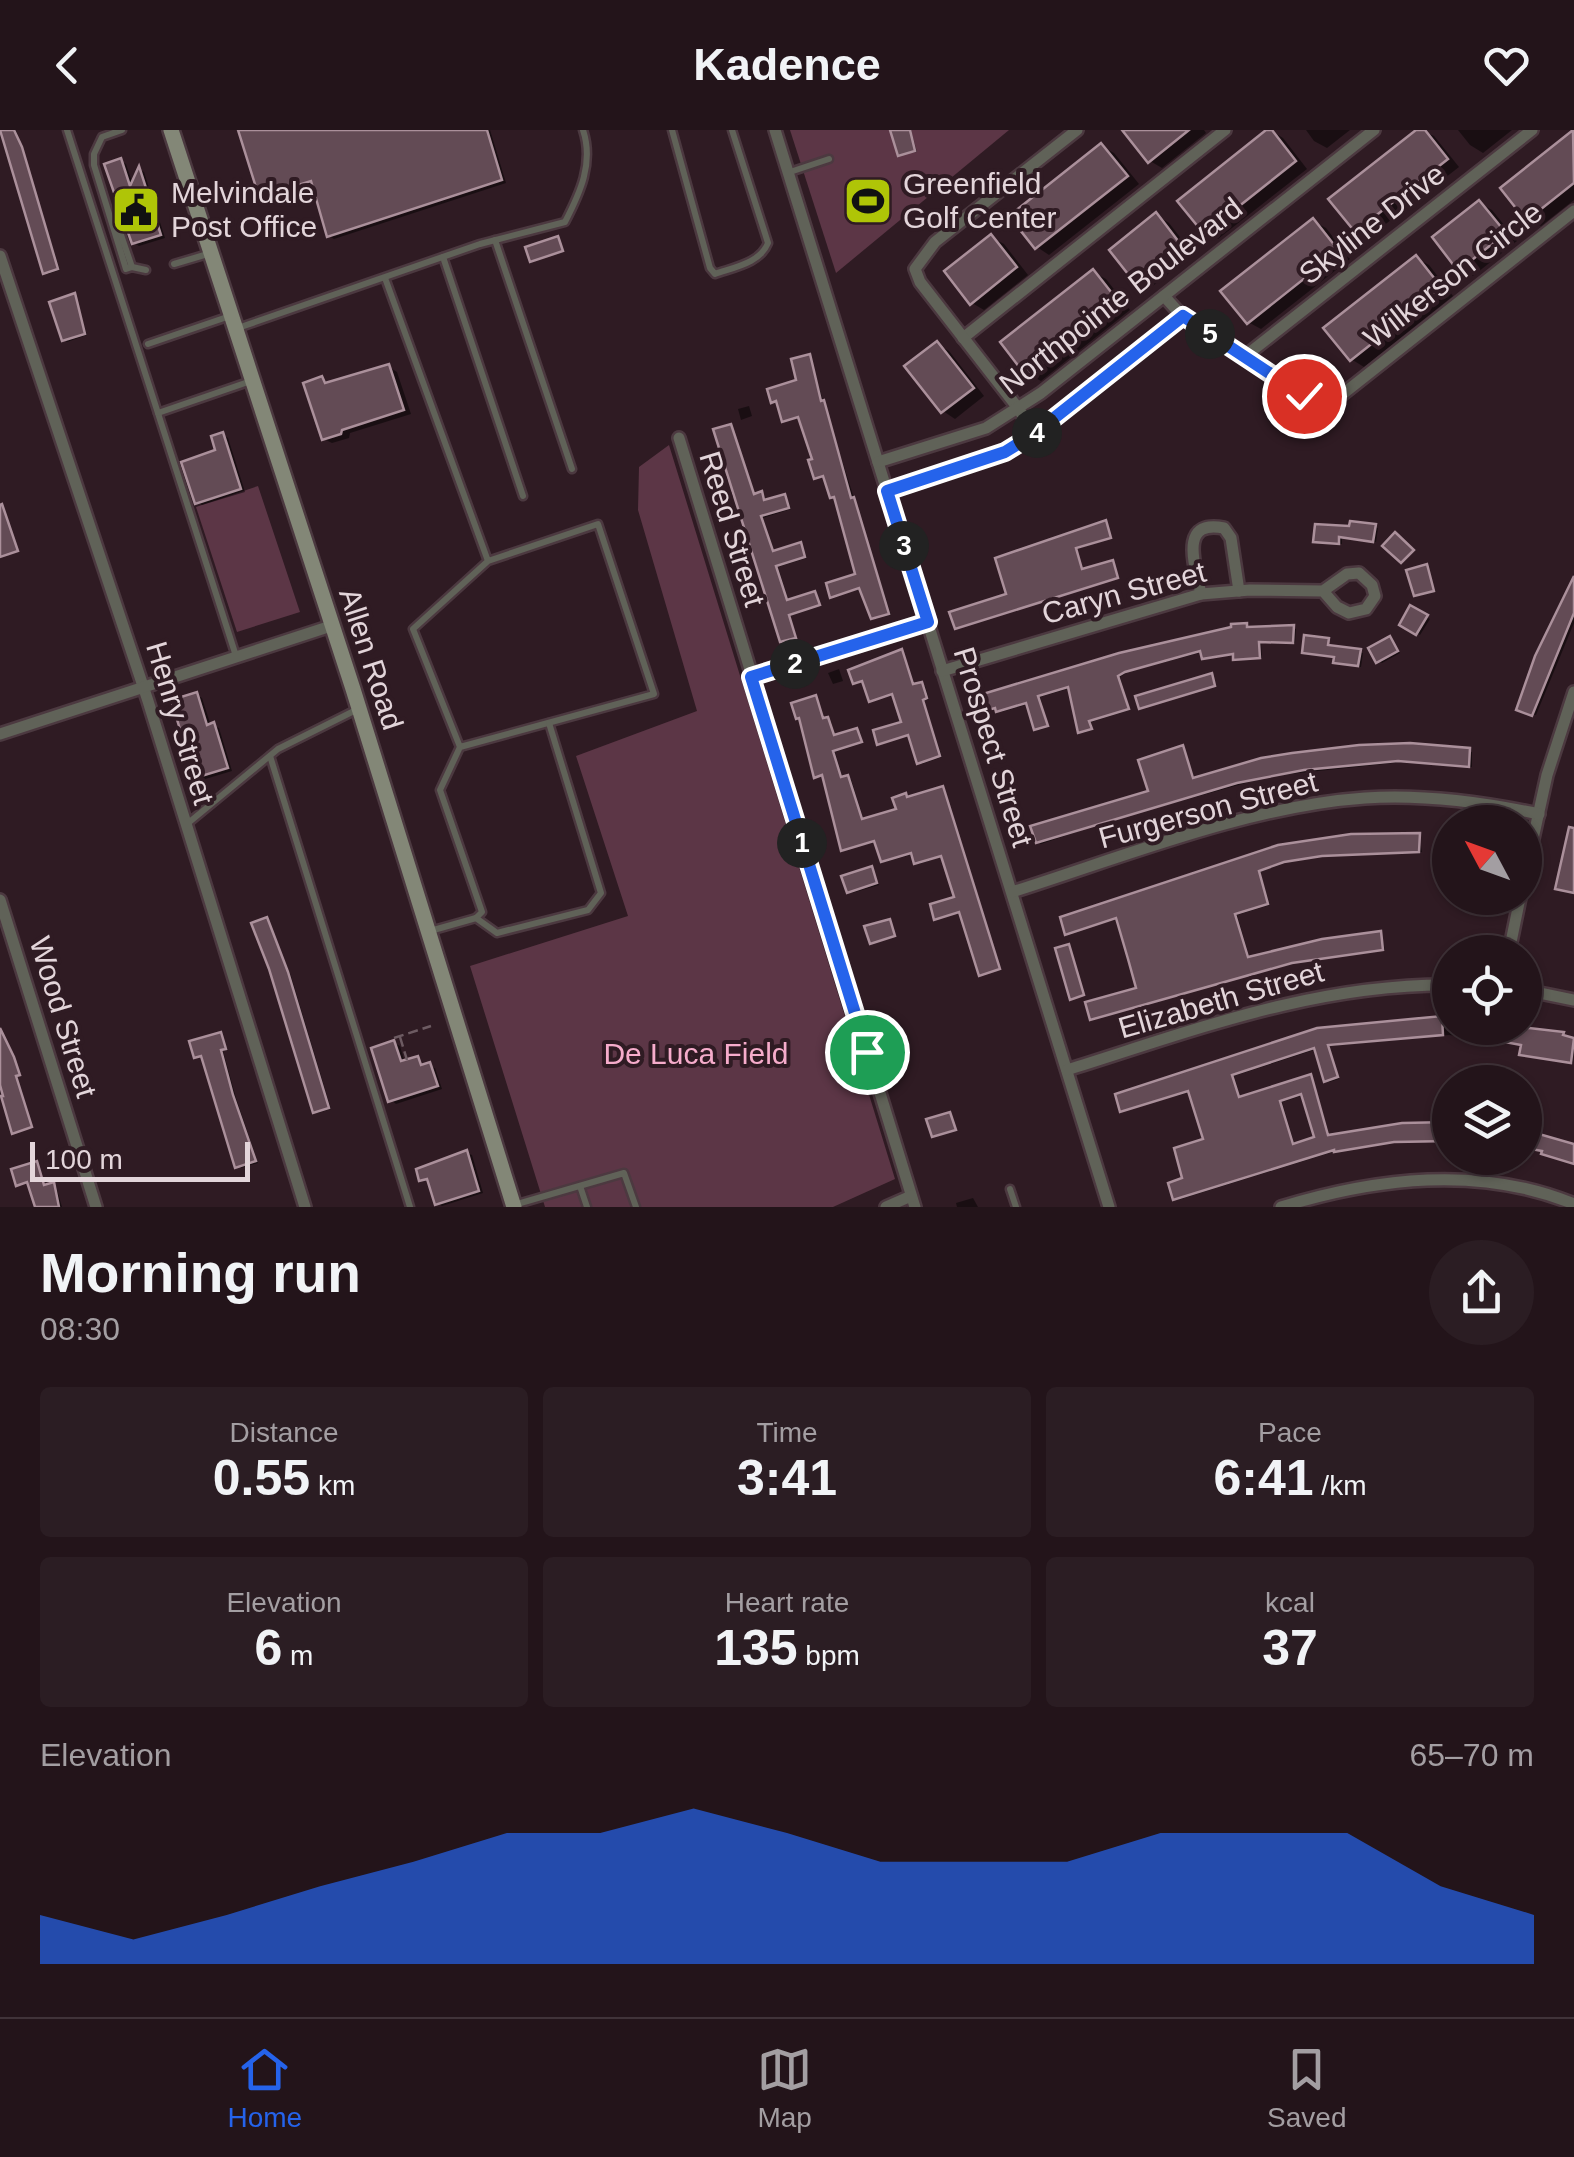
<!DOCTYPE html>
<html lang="en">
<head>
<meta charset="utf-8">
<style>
  :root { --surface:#23141a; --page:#2b1d23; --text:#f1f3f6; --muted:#a39ea2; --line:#403339; --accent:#2563eb }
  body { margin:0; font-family:Helvetica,sans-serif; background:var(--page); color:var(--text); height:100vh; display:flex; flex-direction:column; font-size:38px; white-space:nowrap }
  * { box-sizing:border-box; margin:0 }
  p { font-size:32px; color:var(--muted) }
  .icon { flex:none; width:55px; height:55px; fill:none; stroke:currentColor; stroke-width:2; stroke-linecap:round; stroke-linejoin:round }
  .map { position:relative; height:1077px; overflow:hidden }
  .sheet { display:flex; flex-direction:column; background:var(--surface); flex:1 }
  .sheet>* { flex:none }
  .needle { width:65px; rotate:311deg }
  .buttons { position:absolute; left:1432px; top:675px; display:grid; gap:20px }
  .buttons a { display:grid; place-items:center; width:110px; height:110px; border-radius:50%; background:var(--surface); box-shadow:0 2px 8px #0004,0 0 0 2px var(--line); font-size:50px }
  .scale { position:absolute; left:30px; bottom:25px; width:220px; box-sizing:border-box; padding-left:10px; border:5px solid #e3d5da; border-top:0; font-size:28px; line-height:35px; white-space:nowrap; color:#e3d5da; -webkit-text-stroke:8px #2f1b23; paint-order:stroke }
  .pin { position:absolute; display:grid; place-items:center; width:85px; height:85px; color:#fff; margin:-42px; border:5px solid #fff; border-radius:50%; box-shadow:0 2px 10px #0007 }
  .km { position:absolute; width:50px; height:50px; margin:-25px; border-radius:50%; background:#222; color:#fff; font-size:28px; line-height:50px; text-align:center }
  .round { display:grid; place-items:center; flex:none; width:105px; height:105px; border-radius:52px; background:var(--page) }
  .head { display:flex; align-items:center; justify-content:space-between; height:170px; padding:0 40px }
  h1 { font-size:55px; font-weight:700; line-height:75px }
  .figures { display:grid; grid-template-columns:repeat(3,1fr); gap:15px; height:170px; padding:10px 40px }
  .figures div { display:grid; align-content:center; border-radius:10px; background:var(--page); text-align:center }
  .figures b { font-size:50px; font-weight:700 }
  .figures small { font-size:28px; font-weight:400 }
  .figures p { font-size:28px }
  .chart { height:280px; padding:20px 40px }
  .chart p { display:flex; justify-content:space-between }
  .chart svg { width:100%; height:180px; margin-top:10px; fill:var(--accent); opacity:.7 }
  header { display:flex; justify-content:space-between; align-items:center; height:130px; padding:0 40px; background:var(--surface); font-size:45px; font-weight:700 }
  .menu { display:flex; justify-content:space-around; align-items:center; height:140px; border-top:2px solid var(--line); background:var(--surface); font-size:28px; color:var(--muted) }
  .menu a { display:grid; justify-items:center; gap:5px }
  .menu .on { color:var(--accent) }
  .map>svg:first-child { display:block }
  .green { fill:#5c3646 }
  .shadow { fill:#0007; fill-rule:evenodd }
  .building { fill:#634b55; stroke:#ab909b; stroke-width:2.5; fill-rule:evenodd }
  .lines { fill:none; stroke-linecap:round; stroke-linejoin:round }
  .lane-casing { stroke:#4c3940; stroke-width:11 }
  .street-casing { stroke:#4c3940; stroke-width:16 }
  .secondary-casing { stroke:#4c3940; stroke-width:20 }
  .path { stroke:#6d5b62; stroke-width:2.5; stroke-dasharray:10 5; stroke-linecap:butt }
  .lane { stroke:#606258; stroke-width:6 }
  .street { stroke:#606258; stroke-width:11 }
  .secondary { stroke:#838777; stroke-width:15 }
  .route-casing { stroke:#fff; stroke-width:20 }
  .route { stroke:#2563eb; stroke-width:12 }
  .labels { text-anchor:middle; stroke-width:8; stroke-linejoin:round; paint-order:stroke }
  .poi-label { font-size:30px; fill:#e3d5da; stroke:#2f1b23; text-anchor:start }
  .street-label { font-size:30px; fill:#e3d5da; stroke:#2f1b23 }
  .park-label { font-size:30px; fill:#f6accb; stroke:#2f1b23 }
</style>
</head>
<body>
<header><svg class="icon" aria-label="back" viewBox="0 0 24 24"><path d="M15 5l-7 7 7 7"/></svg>Kadence<svg class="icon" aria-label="heart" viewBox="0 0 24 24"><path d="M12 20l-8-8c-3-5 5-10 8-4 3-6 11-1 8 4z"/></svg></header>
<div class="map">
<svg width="1574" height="1077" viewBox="0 0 1574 1077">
  <rect width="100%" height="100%" fill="#2f1b23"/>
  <g class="green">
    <path d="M790,0H1009L836,143Z"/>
    <path d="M669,315L895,1049L833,1077H545L470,836L628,786L576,626L697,581L638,380L639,337Z"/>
    <path d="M258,356L300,482L237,502L196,377Z"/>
  </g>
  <g class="shadow">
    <path d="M16,0L60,140L48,144L0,1Z"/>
    <path d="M241,0H490L506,53L334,109L329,106L314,54L267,68L261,65Z"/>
    <path d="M893,0H911L917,22L900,24Z"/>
    <path d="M1125,0H1204L1206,3L1162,38L1150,31Z"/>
    <path d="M1270,0L1283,8L1307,39L1218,109L1205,102Z"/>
    <path d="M1306,0H1350L1327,18L1314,11Z"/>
    <path d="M1420,0L1434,6L1459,37L1369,107L1357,100Z"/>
    <path d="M1458,0H1512L1483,23L1470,15Z"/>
    <path d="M1574,2V70L1541,96L1528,89L1503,58Z"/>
    <path d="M1101,16L1114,23L1139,54L1049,125L1037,117Z"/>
    <path d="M121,31L126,34L133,55L140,40L144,42L165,108L139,116L134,113Z"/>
    <path d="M1479,73L1492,80L1517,111L1473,146L1460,139Z"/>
    <path d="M1156,85L1169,93L1193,124L1149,159L1137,151Z"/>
    <path d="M1313,91L1326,98L1350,129L1261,199L1248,192Z"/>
    <path d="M991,107L1004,114L1028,145L984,180L972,173Z"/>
    <path d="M1416,128L1429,135L1453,166L1364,237L1351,229Z"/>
    <path d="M1093,142L1106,149L1130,180L1041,251L1028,244Z"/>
    <path d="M75,166L87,205L67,212L64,210Z"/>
    <path d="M937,214L949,221L984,266L955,289L943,281Z"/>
    <path d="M809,226L891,485L876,489L862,459L832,466L859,445L837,369L832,367L826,347H816L815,331L801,288L784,290L778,272L773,271L800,251Z"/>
    <path d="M389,237L397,242L411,284L350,303L349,308L332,313L324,309L322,249L331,254Z"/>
    <path d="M749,276L752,286L741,290L738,279Z"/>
    <path d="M731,296L756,366H764L766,372L787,368L791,379L763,388L775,423L803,416L807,428L778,437L789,472L815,464L821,476L790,486L797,509L785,512Z"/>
    <path d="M223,305L228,308L245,362L202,375L197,372Z"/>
    <path d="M1106,393L1112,408L1077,419L1083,441L1113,433L1119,448L957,497L1009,465Z"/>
    <path d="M1375,397L1378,398L1376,412L1342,407V414L1319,412Z"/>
    <path d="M1426,437L1436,462L1419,466L1416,465Z"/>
    <path d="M1574,454V493L1536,585L1522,581Z"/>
    <path d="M1411,478L1430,489L1420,505L1402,494Z"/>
    <path d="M1234,496L1293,498L1296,499L1295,513H1261L1262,528L1239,530L1236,524L1207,529L1203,522L1128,542L1120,547L1130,580L1091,592L1093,600L1083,603L1071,558L1040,567L1049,597L1039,600L1029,574L1001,582L998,579L983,580Z"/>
    <path d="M1390,509L1400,523L1382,533L1378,531Z"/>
    <path d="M1328,511L1331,518L1363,523L1361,537L1339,534L1337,527L1304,522Z"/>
    <path d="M902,521L915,557L925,556L929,569L924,571L942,627L922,634L911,606L879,613L904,593L895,565L873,571L865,551L855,552Z"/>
    <path d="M839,539L843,551L833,554L828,543Z"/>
    <path d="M196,565L202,568L211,596L219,598L232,641L202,650L197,646Z"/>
    <path d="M816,568L825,590L831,591L835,607L860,602L863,613L835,622L843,649H851L864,691L899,680L906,666L945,660L1001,840L981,844L962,782L936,788L957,768L944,726L919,734L914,724L885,732L877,712L843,720L825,646H816L802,590L798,588Z"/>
    <path d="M1183,617L1195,650L1472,622V637L1403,632L1271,646L1109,691L1041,714L1038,712L1151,663Z"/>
    <path d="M1419,706L1422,722L1327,726L1288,732L1260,742L1270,775L1237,785L1250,829L1381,804L1385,820L1296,833L1092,888L1139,860L1119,789L1067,803L1278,717Z"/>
    <path d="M871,739L879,755L852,763L849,761Z"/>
    <path d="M267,790L291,846L331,979L318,983L315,981Z"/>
    <path d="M1445,889H1450V898L1525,896L1533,901L1563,904L1574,911L1573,933L1542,926L1521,913L1449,905L1329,916L1339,949L1329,952L1317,919L1234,946L1241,969L1313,949L1330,1007L1450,995V1010L1398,1012L1336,1021L1178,1070L1175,1069L1206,1010L1191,962L1122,981L1318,901ZM1304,965L1317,1008L1295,1016L1282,972Z"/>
    <path d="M221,905L228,920L223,921L236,968L258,1033L241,1038L203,927L196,926Z"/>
    <path d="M394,913L400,916L405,933L418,929L425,937L435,938L442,959L396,974L391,970Z"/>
    <path d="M467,1023L472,1025L483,1063L442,1076L437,1073L430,1051L421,1049Z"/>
    <path d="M36,1034L45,1057L56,1056L62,1077H42L30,1053L18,1054Z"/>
    <path d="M973,1068L978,1077H957L956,1073Z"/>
  </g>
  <g class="building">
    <path d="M0,0H14L22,17L58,139L43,144Z"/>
    <path d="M238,0H487L502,50L327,107L311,51L259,67Z"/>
    <path d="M890,0H910L915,21L898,26Z"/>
    <path d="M1122,0H1189L1148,33Z"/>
    <path d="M1266,0H1272L1296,31L1204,104L1177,71Z"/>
    <path d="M1416,0H1425L1448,29L1355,102L1328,69Z"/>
    <path d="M1573,0L1574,53L1526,91L1500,58Z"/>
    <path d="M1101,13L1128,46L1035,119L1009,86Z"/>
    <path d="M121,28L130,56L139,36L161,105L132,114L104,34Z"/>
    <path d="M1479,70L1506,103L1458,141L1432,107Z"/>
    <path d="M1156,82L1182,116L1135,153L1109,120Z"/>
    <path d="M1313,88L1339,121L1247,194L1220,161Z"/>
    <path d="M991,104L1017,137L970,175L944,141Z"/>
    <path d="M558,106L563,121L530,132L525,117Z"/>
    <path d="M1416,125L1442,158L1350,231L1323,198Z"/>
    <path d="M1093,139L1119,172L1026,246L1000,212Z"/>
    <path d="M75,163L85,204L62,211L49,172Z"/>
    <path d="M937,211L974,258L941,283L904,236Z"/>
    <path d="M810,224L821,271L824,270L851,368L854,367L889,484L871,489L859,458L830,468L826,453L855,444L834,367L830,368L823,346L814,349L808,330L812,329L798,287L782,292L776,271L771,273L767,259L796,250L791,229Z"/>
    <path d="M389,234L404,280L342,300L341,304L322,310L303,253L322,246L325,253Z"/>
    <path d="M731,294L754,364L762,361L764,370L785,364L789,378L761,386L773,421L801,412L805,427L776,436L787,470L815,461L820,475L789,485L796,508L780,512L713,299Z"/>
    <path d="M223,302L241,359L195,374L181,332L215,320L211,306Z"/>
    <path d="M2,374L18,421L0,427V375Z"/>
    <path d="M1106,390L1111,408L1076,418L1082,439L1113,430L1118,448L955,499L949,482L1006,464L995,428Z"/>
    <path d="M1350,391L1376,394L1373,412L1339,407V414L1313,412L1315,394L1349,396Z"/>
    <path d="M1395,402L1414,420L1401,433L1382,416Z"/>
    <path d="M1427,434L1434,461L1414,466L1406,440Z"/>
    <path d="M1574,446V483L1532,586L1516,580L1535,526Z"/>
    <path d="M1410,475L1428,485L1416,505L1399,495Z"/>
    <path d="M1247,493V497L1294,495L1293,513L1259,512L1260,528L1233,530V524L1202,529L1200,521L1125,542L1118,546L1129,579L1089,591L1092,599L1078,603L1068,557L1038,566L1048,596L1034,600L1026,573L996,582L995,578L981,582L976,566L1119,523L1231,497V494Z"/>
    <path d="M1304,505L1329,508L1328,515L1361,519L1358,536L1333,533L1334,527L1302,523Z"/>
    <path d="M1390,506L1398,521L1376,533L1368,518Z"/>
    <path d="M902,519L913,554L922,552L927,568L923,570L940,626L917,634L908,605L877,615L873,600L901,592L892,564L869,572L862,551L853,554L848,540Z"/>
    <path d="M1212,543L1215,556L1139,579L1135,566Z"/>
    <path d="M197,562L207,595L214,592L228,638L195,648L171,570Z"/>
    <path d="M816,565L823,588L828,587L834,605L857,598L862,612L833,621L841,647L848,645L862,689L896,679L892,668L906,663L907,667L943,656L1000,839L979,846L959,782L934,790L930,774L954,767L941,726L914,734L911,723L881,732L874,711L841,721L822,645L814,648L799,588L796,589L791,573Z"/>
    <path d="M1410,613L1470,618L1469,637L1398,631L1304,640L1237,653L1036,713L1030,696L1148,661L1138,630L1183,615L1193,648L1261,628L1292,623L1359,615Z"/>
    <path d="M1569,697L1574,698V763L1555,759Z"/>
    <path d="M1420,703L1419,722L1322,726L1284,732L1259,741L1268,774L1235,784L1248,827L1322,809L1381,801L1383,820L1292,833L1090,890L1085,872L1136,858L1128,829L1116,788L1065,805L1060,787L1278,715L1351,704Z"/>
    <path d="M872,736L877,753L847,763L841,746Z"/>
    <path d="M267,787L288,842L329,978L313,983L269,839L251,793Z"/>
    <path d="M890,789L895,806L870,814L864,796Z"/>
    <path d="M1069,814L1084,865L1070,870L1055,818Z"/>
    <path d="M1442,886L1443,905L1328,915L1338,947L1324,952L1314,918L1232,945L1239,967L1311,944L1328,1005L1402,993L1450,992V1011L1394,1012L1334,1022V1020L1173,1070L1168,1053L1182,1048L1174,1018L1203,1009L1188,961L1120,982L1115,964L1317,898ZM1301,964L1314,1007L1293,1014L1280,971Z"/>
    <path d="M0,898L14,927L20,945L16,946L32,997L12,1004L1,966H3L0,955Z"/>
    <path d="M1463,898H1529L1564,902L1563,905L1574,908L1571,933L1519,925L1521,915L1462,904Z"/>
    <path d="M221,902L226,919L221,920L233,965L256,1031L235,1038L201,926L194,928L189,911Z"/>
    <path d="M394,910L401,931L418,926L421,935L430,932L438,956L388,972L371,918Z"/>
    <path d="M950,982L956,1000L932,1007L926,989Z"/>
    <path d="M1525,1000L1574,1014V1034L1541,1024L1542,1021L1525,1018Z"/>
    <path d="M467,1020L479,1061L435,1075L427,1049L419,1051L416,1039Z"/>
    <path d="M37,1031L44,1055L54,1052L59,1077H35L27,1052L16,1056L11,1039Z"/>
  </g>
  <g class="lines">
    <g class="lane-casing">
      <g id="lane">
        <path d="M67,0L236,526"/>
        <path d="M122,0L102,7L94,24V35L126,139L132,137L146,140"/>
        <path d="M672,0L710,138L715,144C735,137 760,133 768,113L732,0"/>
        <path d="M790,42L829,29"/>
        <path d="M115,99L120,102L132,137"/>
        <path d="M495,110L572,339"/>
        <path d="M443,127L523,366"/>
        <path d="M174,134L211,123"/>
        <path d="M385,148L488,431L413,499L460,617L654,564L598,394L488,431"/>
        <path d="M235,199L480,114L565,92C580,63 594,33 583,0"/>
        <path d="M148,214L230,186"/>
        <path d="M158,283L251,251"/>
        <path d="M270,626L410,1077"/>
        <path d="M187,694L278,619L358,579"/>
        <path d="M476,788L497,803L588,780L601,763L549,593"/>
        <path d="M430,801L476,788L482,782L440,660L460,617"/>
        <path d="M580,1056L587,1077"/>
        <path d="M1010,1059L1016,1077"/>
        <path d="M514,1075L624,1043L636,1077"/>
      </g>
    </g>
    <g class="street-casing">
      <g id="street">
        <path d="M775,0L1109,1077"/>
        <path d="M0,126L148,571L305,1077"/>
        <path d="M1164,166L1183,187L1304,266L1334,271L1574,81"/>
        <path d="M963,208L1225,0"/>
        <path d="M1244,227L1532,0"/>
        <path d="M1034,304L1018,278L920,152L915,139L935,112L1077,0"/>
        <path d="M679,308L915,1077"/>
        <path d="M878,332L986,298L1041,263L1374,0"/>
        <path d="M887,361L1005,322L1034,304L1183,187"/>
        <path d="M1201,464C1196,438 1177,389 1224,398L1231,408L1239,461"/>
        <path d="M942,541L1201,464L1250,460L1323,461L1347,444L1359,443L1372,455L1375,466L1366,479L1349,483L1337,477L1323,461"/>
        <path d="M751,547L928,492"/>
        <path d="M0,604L331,496"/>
        <path d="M1525,745L1547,645L1574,562"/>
        <path d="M1012,762C1123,727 1249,676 1365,668C1423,664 1482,672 1539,684"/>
        <path d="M0,770L96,1077"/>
        <path d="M1509,822L1520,768"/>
        <path d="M1525,860L1574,870"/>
        <path d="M1067,940C1195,900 1314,854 1450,855"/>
        <path d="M886,1077L911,1066"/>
        <path d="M1281,1077C1376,1048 1479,1035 1574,1074"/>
      </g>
    </g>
    <g class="secondary-casing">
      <path id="secondary" d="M171,0L353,559L514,1077"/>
    </g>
    <g class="path">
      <path d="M400,907L407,930"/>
      <path d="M394,908L431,896"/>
    </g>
    <use href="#lane" class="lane"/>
    <use href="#street" class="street"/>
    <use href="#secondary" class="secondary"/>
  </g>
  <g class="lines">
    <g class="route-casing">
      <path id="route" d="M867,922L751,547L928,492L887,361L1005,322L1034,304L1183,186L1304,266"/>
    </g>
    <use href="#route" class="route"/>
  </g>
  <defs>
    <g id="stadium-square" transform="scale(2.5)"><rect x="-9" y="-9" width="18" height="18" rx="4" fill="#afc507" stroke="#2f1b23"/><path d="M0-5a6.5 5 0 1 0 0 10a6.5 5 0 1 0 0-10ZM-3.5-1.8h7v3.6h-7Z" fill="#111"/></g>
    <g id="civic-square" transform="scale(2.5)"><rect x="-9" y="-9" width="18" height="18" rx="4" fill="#afc507" stroke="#2f1b23"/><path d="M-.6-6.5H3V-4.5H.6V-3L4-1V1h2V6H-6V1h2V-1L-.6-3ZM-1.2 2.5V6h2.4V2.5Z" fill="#111"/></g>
  </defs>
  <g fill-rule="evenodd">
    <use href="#stadium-square" x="868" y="71"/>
    <use href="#civic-square" x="136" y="80"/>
  </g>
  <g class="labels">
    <g class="poi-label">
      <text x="903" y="64">Greenfield<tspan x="903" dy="34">Golf Center</tspan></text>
      <text x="171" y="73">Melvindale<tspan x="171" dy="34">Post Office</tspan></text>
    </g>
    <g class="street-label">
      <text transform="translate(1372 94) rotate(-38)" y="10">Skyline Drive</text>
      <text transform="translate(1453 145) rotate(-38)" y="10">Wilkerson Circle</text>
      <text transform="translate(1121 166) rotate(-38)" y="10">Northpointe Boulevard</text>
      <text transform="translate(732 399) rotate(73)" y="10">Reed Street</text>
      <text transform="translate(1124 463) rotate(-15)" y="10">Caryn Street</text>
      <text transform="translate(371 529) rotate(72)" y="10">Allen Road</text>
      <text transform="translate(180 593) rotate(73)" y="10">Henry Street</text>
      <text transform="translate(993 617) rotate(73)" y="10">Prospect Street</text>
      <text transform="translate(1208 680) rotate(-15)" y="10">Furgerson Street</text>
      <text transform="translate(1221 870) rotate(-16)" y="10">Elizabeth Street</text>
      <text transform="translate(63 887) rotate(73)" y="10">Wood Street</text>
    </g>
    <g class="park-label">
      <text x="696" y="934">De Luca Field</text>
    </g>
  </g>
</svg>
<div class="buttons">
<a><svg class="needle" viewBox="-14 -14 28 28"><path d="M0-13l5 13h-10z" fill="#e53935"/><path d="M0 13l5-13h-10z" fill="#a39ea2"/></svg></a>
<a><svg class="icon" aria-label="locate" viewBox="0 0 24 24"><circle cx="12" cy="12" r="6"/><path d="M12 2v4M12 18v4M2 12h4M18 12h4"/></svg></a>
<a><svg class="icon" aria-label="layers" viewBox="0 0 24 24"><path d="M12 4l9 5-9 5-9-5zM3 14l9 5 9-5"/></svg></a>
</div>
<div class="scale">100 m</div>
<div class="pin" style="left:867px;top:922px;background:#1e9e55"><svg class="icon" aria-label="arrive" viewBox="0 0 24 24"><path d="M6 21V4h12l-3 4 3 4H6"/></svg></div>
<div class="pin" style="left:1304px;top:266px;background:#d93025"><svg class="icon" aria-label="check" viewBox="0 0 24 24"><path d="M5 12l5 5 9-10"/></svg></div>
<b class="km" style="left:802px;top:713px">1</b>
<b class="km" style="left:795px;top:534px">2</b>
<b class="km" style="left:904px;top:416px">3</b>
<b class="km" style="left:1037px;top:303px">4</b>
<b class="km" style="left:1210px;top:204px">5</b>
</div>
<section class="sheet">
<div class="head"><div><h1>Morning run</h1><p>08:30</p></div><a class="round"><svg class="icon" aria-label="share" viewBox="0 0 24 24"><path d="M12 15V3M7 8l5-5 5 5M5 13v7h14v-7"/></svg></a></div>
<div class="figures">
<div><p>Distance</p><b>0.55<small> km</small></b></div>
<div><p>Time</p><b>3:41</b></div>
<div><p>Pace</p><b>6:41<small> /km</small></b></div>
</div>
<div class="figures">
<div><p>Elevation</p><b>6<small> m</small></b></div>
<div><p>Heart rate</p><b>135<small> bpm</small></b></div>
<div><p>kcal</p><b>37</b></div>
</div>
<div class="chart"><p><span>Elevation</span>65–70 m</p>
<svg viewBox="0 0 160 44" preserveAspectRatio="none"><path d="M0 44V32L10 38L20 32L30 25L40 19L50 12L60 12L70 6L80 12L90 19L100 19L110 19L120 12L130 12L140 12L150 25L160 32V44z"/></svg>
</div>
</section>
<nav class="menu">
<a class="on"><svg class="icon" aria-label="home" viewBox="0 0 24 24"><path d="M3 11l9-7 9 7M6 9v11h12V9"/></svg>Home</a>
<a><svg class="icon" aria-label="map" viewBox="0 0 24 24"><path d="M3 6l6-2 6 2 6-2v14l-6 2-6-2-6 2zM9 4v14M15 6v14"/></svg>Map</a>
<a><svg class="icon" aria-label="saved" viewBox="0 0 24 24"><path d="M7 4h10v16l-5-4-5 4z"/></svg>Saved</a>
</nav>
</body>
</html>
